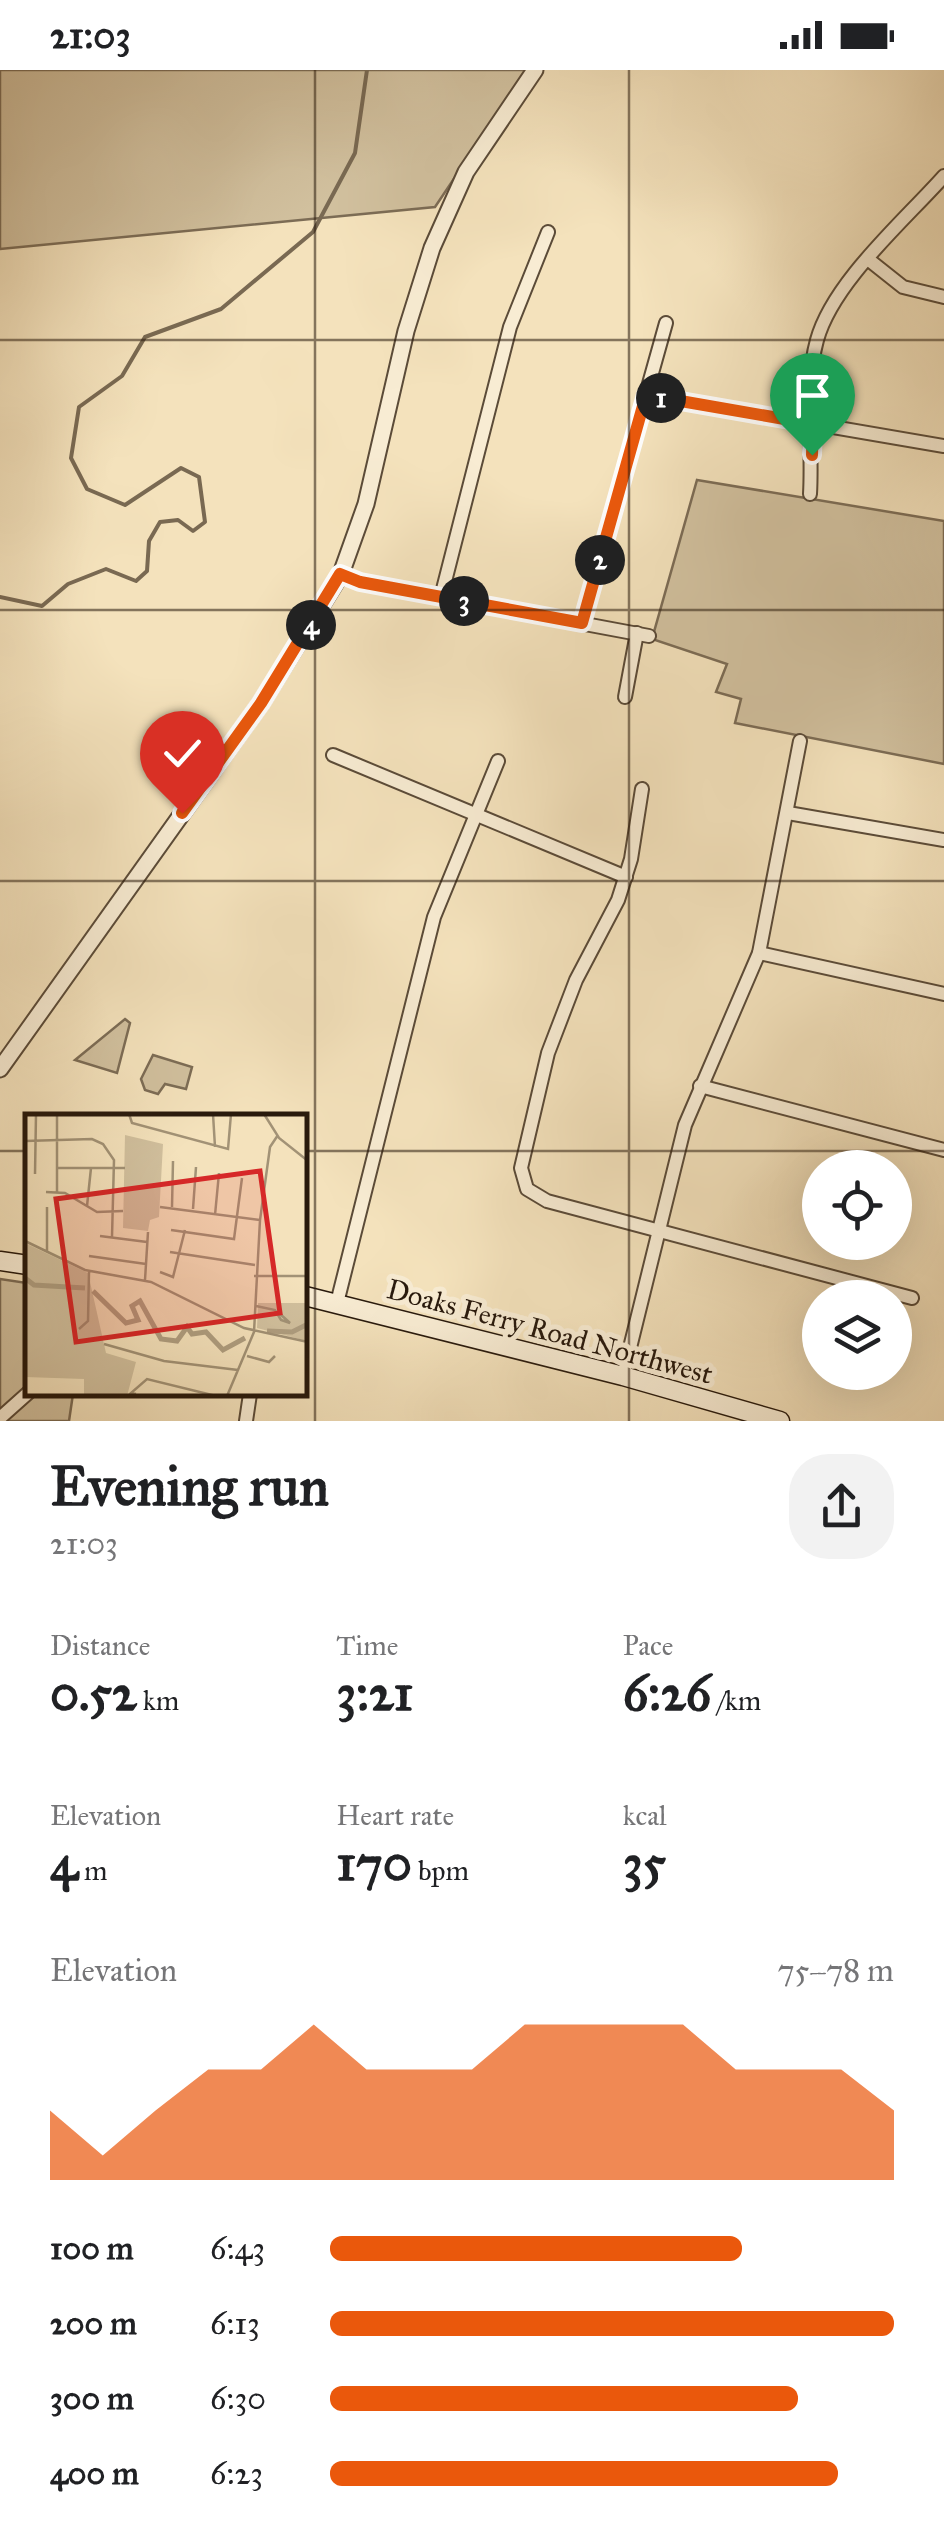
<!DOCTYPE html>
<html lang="en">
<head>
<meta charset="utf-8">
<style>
  :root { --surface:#fff; --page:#f2f2f2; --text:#202124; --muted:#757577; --accent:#ea580c }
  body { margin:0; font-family:"IM FELL Great Primer",serif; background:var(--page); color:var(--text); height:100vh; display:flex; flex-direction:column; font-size:38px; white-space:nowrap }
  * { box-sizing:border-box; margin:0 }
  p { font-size:32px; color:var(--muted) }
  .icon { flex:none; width:55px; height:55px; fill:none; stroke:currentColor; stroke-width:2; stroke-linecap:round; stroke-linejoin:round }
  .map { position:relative; height:1351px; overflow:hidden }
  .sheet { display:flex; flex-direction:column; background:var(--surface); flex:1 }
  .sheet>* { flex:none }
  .buttons { position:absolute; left:802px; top:1080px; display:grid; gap:20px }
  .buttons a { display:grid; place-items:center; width:110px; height:110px; border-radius:50%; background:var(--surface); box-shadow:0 10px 40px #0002; font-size:50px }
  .pin { position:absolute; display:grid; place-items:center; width:85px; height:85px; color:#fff; margin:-102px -42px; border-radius:50% 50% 50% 0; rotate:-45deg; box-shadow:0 0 10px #0007 }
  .pin .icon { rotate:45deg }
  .km { position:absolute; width:50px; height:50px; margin:-25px; border-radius:50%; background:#222; color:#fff; font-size:28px; line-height:50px; text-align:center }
  .round { display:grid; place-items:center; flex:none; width:105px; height:105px; border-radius:40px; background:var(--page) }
  .overview { display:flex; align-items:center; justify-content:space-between; height:170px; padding:0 50px }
  h1 { font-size:55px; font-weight:700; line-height:75px }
  .stats { display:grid; grid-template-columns:repeat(3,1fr); gap:15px; height:170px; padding:10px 50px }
  .stats div { display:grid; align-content:center }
  .stats b { font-size:50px; font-weight:700 }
  .stats small { font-size:28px; font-weight:400 }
  .stats p { font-size:28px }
  .chart { height:280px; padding:20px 50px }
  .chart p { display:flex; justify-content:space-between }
  .chart svg { width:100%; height:180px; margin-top:10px; fill:var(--accent); opacity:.7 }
  ul { padding:0 50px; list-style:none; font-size:32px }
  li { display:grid; grid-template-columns:160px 120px 1fr; align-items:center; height:75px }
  li i { height:25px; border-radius:12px; background:var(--accent) }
  .status { display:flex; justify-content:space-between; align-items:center; height:70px; padding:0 50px; background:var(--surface); direction:ltr }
  .status svg { height:28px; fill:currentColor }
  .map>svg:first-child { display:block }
  .green { fill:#d1c09e; stroke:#7c6c55; stroke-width:2.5 }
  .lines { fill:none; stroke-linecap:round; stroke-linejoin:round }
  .stream { stroke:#796952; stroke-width:4 }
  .minor-casing { stroke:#5b4b38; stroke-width:16 }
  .tertiary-casing { stroke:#5b4b38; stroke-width:19 }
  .secondary-casing { stroke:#28190c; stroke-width:21 }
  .minor { stroke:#f8ecd3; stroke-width:12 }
  .tertiary { stroke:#f8ecd3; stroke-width:15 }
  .secondary { stroke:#f8ecd3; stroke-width:18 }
  .route-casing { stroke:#fff; stroke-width:20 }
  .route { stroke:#ea580c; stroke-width:12 }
  .grid { fill:none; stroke:#28190c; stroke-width:2.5; stroke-opacity:0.55 }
  .labels { text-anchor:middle; stroke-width:10; stroke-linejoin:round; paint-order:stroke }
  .street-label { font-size:28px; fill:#28190c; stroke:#f8ecd3 }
  .inset-river { fill:none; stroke:#af9e80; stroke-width:5 }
  .inset-road { fill:none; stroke:#a29276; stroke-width:2.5 }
  .view { fill:#d62828; fill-opacity:0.15; stroke:#d62828; stroke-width:5 }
  .inset-edge { fill:none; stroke:#28190c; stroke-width:5 }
</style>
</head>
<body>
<div class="status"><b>21:03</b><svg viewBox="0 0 49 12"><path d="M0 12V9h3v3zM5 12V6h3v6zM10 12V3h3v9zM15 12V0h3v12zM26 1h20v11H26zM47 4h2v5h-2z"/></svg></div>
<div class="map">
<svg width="944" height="1351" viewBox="0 0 944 1351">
  <rect width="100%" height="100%" fill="#f4e2bc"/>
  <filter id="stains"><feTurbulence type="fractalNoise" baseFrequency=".002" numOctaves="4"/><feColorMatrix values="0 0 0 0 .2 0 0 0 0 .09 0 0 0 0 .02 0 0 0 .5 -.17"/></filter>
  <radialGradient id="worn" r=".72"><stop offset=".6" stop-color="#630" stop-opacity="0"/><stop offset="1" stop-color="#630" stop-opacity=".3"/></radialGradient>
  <g class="green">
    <path d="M0,0H527L435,137L0,179Z"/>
    <path d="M697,410L944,451V694L735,653L741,629L716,622L727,594L652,569Z"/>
    <path d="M125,949L130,953L117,1003L75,990Z"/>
    <path d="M153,985L192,997L186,1019L165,1014L158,1024L145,1020L141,1009Z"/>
    <path d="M0,1209L27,1213L28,1324H73L69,1351H0Z"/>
  </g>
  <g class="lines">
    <path class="stream" d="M0,527L42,536L68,514L106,499L136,511L147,501L149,471L160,452L178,450L193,461L205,452L199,407L181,398L125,435L87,419L71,388L79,337L122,306L145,267L221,239L313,162L355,83L367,0"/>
    <g class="minor-casing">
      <g id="minor">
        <path d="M869,190L903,217L944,227"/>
        <path d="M646,325L944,376"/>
        <path d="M810,424C813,375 804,317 817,270C833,212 904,151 944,106"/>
        <path d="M341,504L360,512L649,566"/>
        <path d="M441,527L510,257L548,162"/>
        <path d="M582,553L666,253"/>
        <path d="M625,627L637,563"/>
        <path d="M333,685L626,807"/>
        <path d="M642,719L631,789L618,830L576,910L548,983L521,1098L527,1119L547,1131L912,1228"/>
        <path d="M788,743L944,770"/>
        <path d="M759,883L944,924"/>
        <path d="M700,1016L944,1080"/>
        <path d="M337,1233L434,847L498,691"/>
        <path d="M623,1306L685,1055L759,883L800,671"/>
        <path d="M0,1348L28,1323"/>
        <path d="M246,1351L250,1324"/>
      </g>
    </g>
    <g class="tertiary-casing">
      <path id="tertiary" d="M0,999L261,633L341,504L366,434L406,261L432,178L466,102L535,0"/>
    </g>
    <g class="secondary-casing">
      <g id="secondary">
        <path d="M0,1191L28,1195"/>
        <path d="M305,1226L623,1306L780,1351"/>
      </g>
    </g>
    <use href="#minor" class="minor"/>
    <use href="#tertiary" class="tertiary"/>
    <use href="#secondary" class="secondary"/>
  </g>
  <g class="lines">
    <g class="route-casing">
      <path id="route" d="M182,743L261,633L340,504L360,512L582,553L646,325L813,354L812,385"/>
    </g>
    <use href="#route" class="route"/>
  </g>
  <path class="grid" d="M315,0V1351M629,0V1351M0,270H944M0,540H944M0,811H944M0,1081H28M305,1081H944"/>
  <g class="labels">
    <g class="street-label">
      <text transform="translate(550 1261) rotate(15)" y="10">Doaks Ferry Road Northwest</text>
    </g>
  </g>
  <g transform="translate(25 1044)">
    <rect width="282" height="282" fill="#f4e2bc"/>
    <path d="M100,21L138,30L134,103L125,106L123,117L98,114ZM0,129L63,159L81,239L111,248L102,282H59V265L0,263ZM233,189H282V227L232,214Z" fill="#d1c09e"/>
    <path class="inset-river" d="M0,164L9,171L60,174M68,177L101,209L113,206L107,192L115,187L136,225L152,227L162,213L167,220L181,218L198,236L220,224M242,217L267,218L283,210"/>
    <path class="inset-road" d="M104,0L107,9L203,35L206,0M188,0L190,33M239,0L254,24L283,47M0,27L67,25L78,30L89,46L87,123M32,54H100M10,60L11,0M21,78L40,79L72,98L98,97M32,78V0M62,92L66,54M22,93V138M135,93L235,106M147,93L148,47M168,95L171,53M190,101L194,59M146,116L209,125L217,64M75,122L122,128M0,127L60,156L126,168L219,214L283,228M145,138L230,151M64,142L121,150M135,158L148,163L160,116M229,162H283M120,166L123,118M231,192L250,196L256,206L265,209L254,199M54,215L63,207L64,158M79,230L139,247L213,256M222,242L244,248L250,242M111,280L106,279L122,265L191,282M202,282L229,218L235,106L245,33L253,21"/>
    <path class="view" d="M235,57L255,199L51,228L31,85Z"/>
    <rect width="282" height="282" class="inset-edge"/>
  </g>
  <rect width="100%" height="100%" filter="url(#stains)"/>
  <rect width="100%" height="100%" fill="url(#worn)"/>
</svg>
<div class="buttons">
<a><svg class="icon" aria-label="locate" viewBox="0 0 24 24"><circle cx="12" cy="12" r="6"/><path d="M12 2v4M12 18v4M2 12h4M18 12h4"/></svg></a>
<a><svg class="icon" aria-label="layers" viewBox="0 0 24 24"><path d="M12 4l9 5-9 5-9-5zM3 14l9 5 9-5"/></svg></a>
</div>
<div class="pin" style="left:812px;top:385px;background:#1e9e55"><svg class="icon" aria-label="arrive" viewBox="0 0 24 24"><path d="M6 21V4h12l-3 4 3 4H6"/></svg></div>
<div class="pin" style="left:182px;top:743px;background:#d93025"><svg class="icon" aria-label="check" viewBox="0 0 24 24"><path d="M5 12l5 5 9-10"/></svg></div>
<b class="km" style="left:661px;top:328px">1</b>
<b class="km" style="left:600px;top:490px">2</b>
<b class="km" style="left:464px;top:531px">3</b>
<b class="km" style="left:311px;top:555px">4</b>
</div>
<section class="sheet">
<div class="overview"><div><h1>Evening run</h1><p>21:03</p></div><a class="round"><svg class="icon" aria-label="share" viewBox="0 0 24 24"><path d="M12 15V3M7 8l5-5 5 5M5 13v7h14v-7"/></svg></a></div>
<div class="stats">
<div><p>Distance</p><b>0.52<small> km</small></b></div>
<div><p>Time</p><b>3:21</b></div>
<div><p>Pace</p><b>6:26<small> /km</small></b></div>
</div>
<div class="stats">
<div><p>Elevation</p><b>4<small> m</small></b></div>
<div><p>Heart rate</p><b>170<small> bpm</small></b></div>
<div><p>kcal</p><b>35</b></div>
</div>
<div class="chart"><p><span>Elevation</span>75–78 m</p>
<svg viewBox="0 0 160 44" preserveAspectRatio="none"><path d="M0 44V27L10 38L20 27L30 17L40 17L50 6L60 17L70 17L80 17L90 6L100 6L110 6L120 6L130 17L140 17L150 17L160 27V44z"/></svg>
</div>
<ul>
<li><b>100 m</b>6:43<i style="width:73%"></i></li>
<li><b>200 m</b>6:13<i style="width:100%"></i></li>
<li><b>300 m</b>6:30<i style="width:83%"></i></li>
<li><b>400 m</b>6:23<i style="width:90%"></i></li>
</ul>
</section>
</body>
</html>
